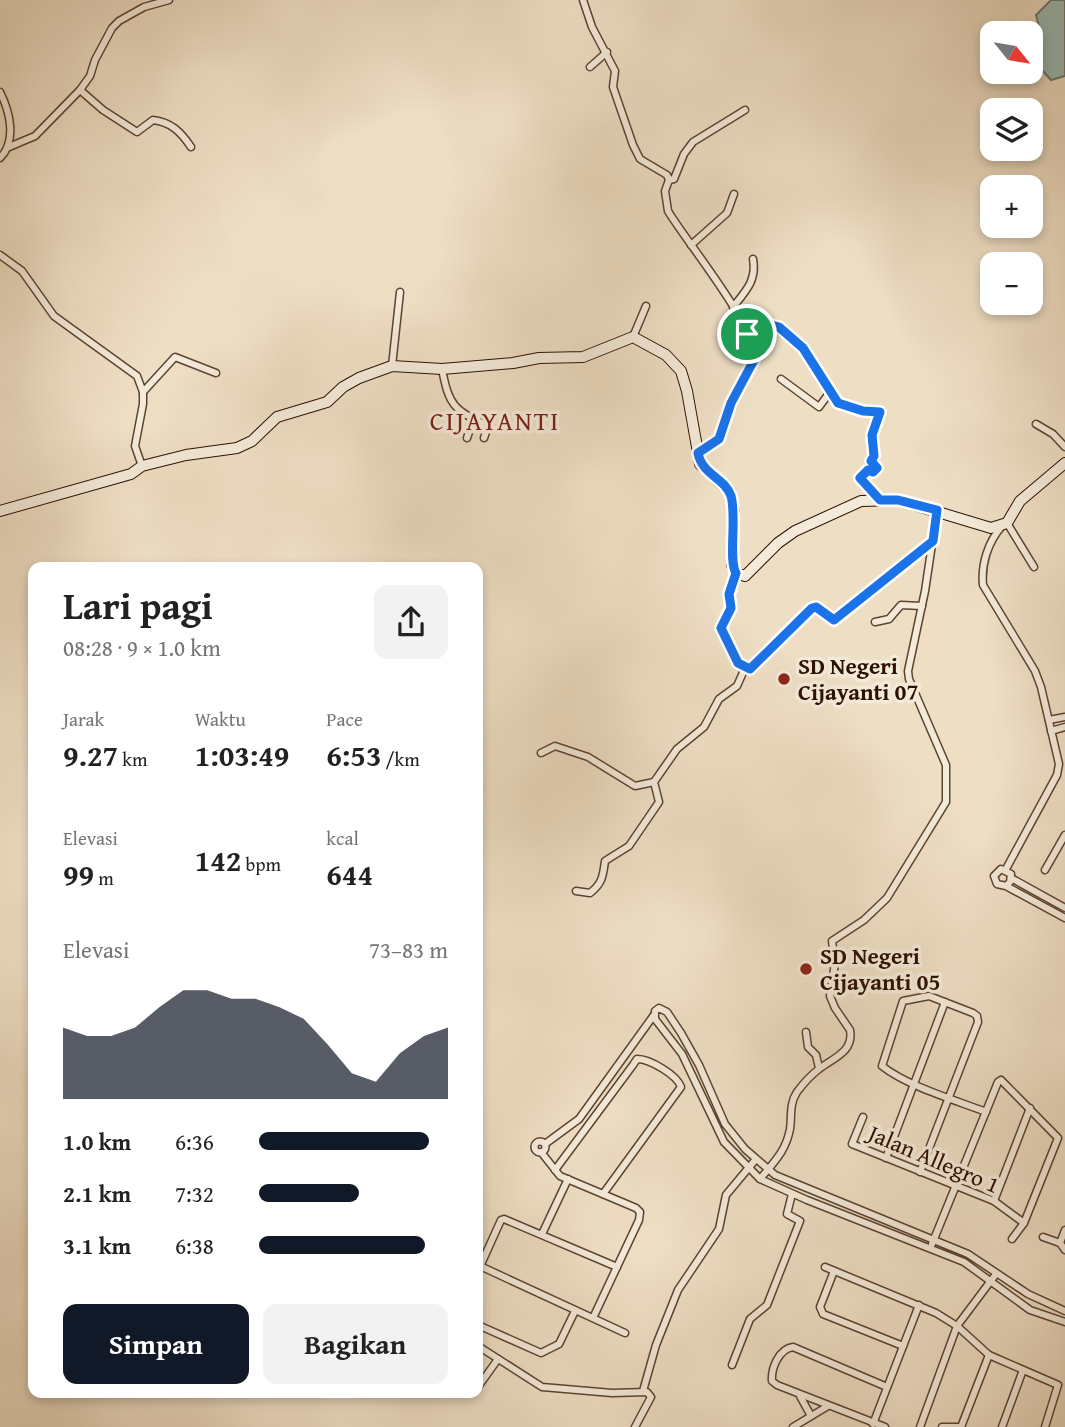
<!DOCTYPE html>
<html lang="id">
<head>
<meta charset="utf-8">
<style>
  :root { --surface:#fff; --page:#f2f2f2; --text:#222; --muted:#767676; --accent:#111827 }
  body { margin:0; font-family:"Gentium Book Plus",serif; background:var(--page); color:var(--text); height:100vh; display:flex; flex-direction:column; font-size:26px; white-space:nowrap }
  * { box-sizing:border-box; margin:0 }
  p { font-size:23px; color:var(--muted) }
  .icon { flex:none; width:38px; height:38px; fill:none; stroke:currentColor; stroke-width:2; stroke-linecap:round; stroke-linejoin:round }
  .map { position:relative; flex:1; overflow:hidden }
  .side { position:absolute; left:28px; top:562px; width:455px; height:836px; display:flex; flex-direction:column; background:var(--surface); border-radius:14px; box-shadow:0 4px 10px #0003 }
  .side>* { flex:none }
  .needle { width:46px; rotate:120deg }
  .fabs { position:absolute; left:980px; top:21px; display:grid; gap:14px }
  .fabs a { display:grid; place-items:center; width:63px; height:63px; border-radius:14px; background:var(--surface); box-shadow:0 4px 10px #0003; font-size:35px }
  .pin { position:absolute; display:grid; place-items:center; width:60px; height:60px; color:#fff; margin:-30px; border:4px solid #fff; border-radius:50%; box-shadow:0 2px 7px #0007 }
  .round { display:grid; place-items:center; flex:none; width:74px; height:74px; border-radius:14px; background:var(--page) }
  .headline { display:flex; align-items:center; justify-content:space-between; height:119px; padding:0 35px }
  h1 { font-size:38px; font-weight:800; line-height:52px }
  .metrics { display:grid; grid-template-columns:repeat(3,1fr); gap:10px; height:119px; padding:7px 35px }
  .metrics div { display:grid; align-content:center }
  .metrics b { font-size:30px; font-weight:800 }
  .metrics small { font-size:19px; font-weight:400 }
  .metrics p { font-size:19px }
  .chart { height:196px; padding:14px 35px }
  .chart p { display:flex; justify-content:space-between }
  .chart svg { width:100%; height:126px; margin-top:7px; fill:var(--accent); opacity:.7 }
  .action { display:flex; gap:14px; margin-top:auto; padding:14px 35px }
  .action a { flex:1; height:80px; border-radius:14px; background:var(--accent); color:#fff; font-size:28px; font-weight:800; line-height:80px; text-align:center }
  .action a+a { background:var(--page); color:var(--text) }
  ul { padding:0 35px; list-style:none; font-size:23px }
  li { display:grid; grid-template-columns:112px 84px 1fr; align-items:center; height:52px }
  li i { height:18px; border-radius:9px; background:var(--accent) }
  .map>svg:first-child { display:block }
  .water { fill:#99bcb6; stroke:#6d786d; stroke-width:2 }
  .lines { fill:none; stroke-linecap:round; stroke-linejoin:round }
  .minor-casing { stroke:#5c4431; stroke-width:9 }
  .secondary-casing { stroke:#2c1100; stroke-width:12 }
  .minor { stroke:#f4ead9; stroke-width:6 }
  .secondary { stroke:#f4ead9; stroke-width:10 }
  .route-casing { stroke:#fff; stroke-width:14 }
  .route { stroke:#1a73e8; stroke-width:9 }
  .poi-dot { fill:#8f2418; stroke:#f4ead9; stroke-width:2.5 }
  .labels { text-anchor:middle; stroke-width:7; stroke-linejoin:round; paint-order:stroke }
  .poi-label { font-size:23px; font-weight:bold; fill:#2c1100; stroke:#f4ead9; text-anchor:start }
  .street-label { font-size:23px; fill:#2c1100; stroke:#f4ead9 }
  .quarter-label { font-size:26px; letter-spacing:2px; fill:#7a1f14; stroke:#f4ead9 }
</style>
</head>
<body>
<div class="map">
<svg width="1065" height="1427" viewBox="0 0 1065 1427">
  <rect width="100%" height="100%" fill="#eedec4"/>
  <filter id="stains"><feTurbulence type="fractalNoise" baseFrequency=".00286" numOctaves="4"/><feColorMatrix values="0 0 0 0 .2 0 0 0 0 .09 0 0 0 0 .02 0 0 0 .5 -.17"/></filter>
  <radialGradient id="worn" r=".72"><stop offset=".6" stop-color="#630" stop-opacity="0"/><stop offset="1" stop-color="#630" stop-opacity=".3"/></radialGradient>
  <path class="water" d="M1051,0H1065V76L1051,80L1040,68L1031,66V58L1034,57L1042,37L1036,15Z"/>
  <g class="lines">
    <g class="minor-casing">
      <g id="minor">
        <path d="M583,0L592,27L615,71L613,87L633,145L640,159L667,175L669,180L665,191L668,211C687,243 756,325 754,358C753,372 738,388 732,401C718,431 729,432 699,453"/>
        <path d="M590,67L607,52"/>
        <path d="M80,90L103,110L137,132L153,120C171,122 181,132 191,147"/>
        <path d="M0,92C10,112 17,141 0,158"/>
        <path d="M9,147L35,136L80,90L90,76L95,60L112,28L119,21L144,7L169,0"/>
        <path d="M669,180L674,179L684,154L693,142L745,110"/>
        <path d="M691,245L727,213L734,194"/>
        <path d="M0,255L22,271L54,316L137,376L143,392V404L135,446L142,466"/>
        <path d="M733,307C746,291 757,280 753,259"/>
        <path d="M744,325C785,317 804,348 823,379C827,386 830,397 837,402C849,410 866,411 880,412L872,435L874,456L871,461L877,468L872,472L868,470L860,478L880,500"/>
        <path d="M633,337L646,306"/>
        <path d="M392,366L400,292"/>
        <path d="M442,369C449,406 454,410 488,426L484,438"/>
        <path d="M781,379L819,407L830,392"/>
        <path d="M143,392L175,357L216,373"/>
        <path d="M1036,424L1053,434L1065,447"/>
        <path d="M467,438L473,420"/>
        <path d="M1007,523L1034,567"/>
        <path d="M1002,526C988,542 981,564 983,585L1035,671L1041,687L1059,764L1057,775L1006,869"/>
        <path d="M736,573L729,594L731,608L721,628L738,662L750,669L812,608L816,607L834,620L932,542"/>
        <path d="M875,622L889,619L901,605L922,606"/>
        <path d="M1049,720L1065,717"/>
        <path d="M1051,731L1065,727"/>
        <path d="M541,753L555,746L588,757L635,786L654,782"/>
        <path d="M1045,870L1065,835"/>
        <path d="M1011,878L1065,908"/>
        <path d="M1006,886L1010,882L1011,874L1001,869L994,876L997,884L1006,886L1065,918"/>
        <path d="M576,891L590,893C603,883 603,875 605,861L629,846L659,802L654,782L677,749L704,727L719,699L737,686L745,668"/>
        <path d="M806,1032L808,1047L816,1055L819,1068"/>
        <path d="M863,1117L852,1144L994,1201L1024,1223"/>
        <circle cx="540" cy="1147" r="5.5"/>
        <path d="M545,1144L579,1119L654,1015"/>
        <path d="M541,1152L560,1176L636,1208L640,1212L639,1220L593,1318"/>
        <path d="M886,1158L945,1002"/>
        <path d="M555,1170L633,1065L637,1059C650,1059 677,1075 681,1087L603,1194"/>
        <path d="M920,1172L978,1022L977,1016L973,1013L929,996L903,1001L882,1066C907,1086 955,1100 986,1112"/>
        <path d="M760,1179C774,1162 786,1151 790,1129C792,1116 789,1104 797,1092C803,1084 811,1075 819,1069C833,1058 854,1052 850,1030L835,1008L830,996L835,963L832,941L864,920L887,898L946,802V765L909,679L908,671L925,591L937,511"/>
        <path d="M994,1201L1030,1108"/>
        <path d="M542,1234L568,1179"/>
        <path d="M1043,1237L1060,1243L1065,1250"/>
        <path d="M1060,1243L1065,1230"/>
        <path d="M932,1244L998,1082L1001,1080L1058,1138L1024,1223L1012,1239"/>
        <path d="M480,1266L625,1333"/>
        <path d="M825,1267L936,1313L957,1326L989,1355L1058,1385L1045,1427"/>
        <path d="M478,1271L501,1220L504,1219L617,1267"/>
        <path d="M834,1271L820,1307L823,1314L903,1346"/>
        <path d="M1065,1311L1028,1294L968,1254L775,1175L745,1149L725,1124L699,1065L681,1033L667,1012L659,1008L655,1011V1019L682,1054L724,1142L760,1179L807,1200L964,1262L1030,1310L1065,1322"/>
        <path d="M478,1325L541,1353L559,1344L575,1311"/>
        <path d="M478,1346L542,1387L612,1393L647,1392L651,1397L635,1427"/>
        <path d="M732,1365L750,1319L767,1305L800,1221L787,1214L792,1194"/>
        <path d="M478,1387L498,1359"/>
        <path d="M643,1391L656,1345L678,1290L719,1229L726,1195L756,1159"/>
        <path d="M800,1396L811,1416"/>
        <path d="M873,1424L919,1305"/>
        <path d="M793,1427L828,1406"/>
        <path d="M885,1427L777,1385L772,1381C771,1368 779,1349 793,1347L887,1387"/>
        <path d="M920,1427L957,1326L996,1274"/>
        <path d="M942,1427H960"/>
        <path d="M961,1427L989,1355"/>
        <path d="M1002,1427L1023,1370"/>
      </g>
    </g>
    <g class="secondary-casing">
      <path id="secondary" d="M0,511L131,474L142,466L186,455L237,448L252,441L277,417L327,402L343,387L359,378L392,366L442,369L513,363L539,358L583,357L633,337L666,355L681,371L687,391L700,464L730,492L734,511L732,565L736,573L745,576L778,543L795,531L861,501L898,500L991,528L1007,523L1020,501L1065,463"/>
    </g>
    <use href="#minor" class="minor"/>
    <use href="#secondary" class="secondary"/>
  </g>
  <g class="lines">
    <g class="route-casing">
      <path id="route" d="M759,322L779,327L803,348L838,403L863,411L880,412L872,435L874,456L871,461L877,468L873,472L868,470L860,478L880,500H898L937,510L933,541L834,620L816,607L812,608L750,669L738,663L721,628L731,608L729,594L736,573C728,561 737,517 731,496C725,478 702,475 698,453L719,439L731,403L754,360L744,325Z"/>
    </g>
    <use href="#route" class="route"/>
  </g>
  <g class="poi-dot">
    <circle cx="784" cy="679" r="7"/>
    <circle cx="806" cy="969" r="7"/>
  </g>
  <g class="labels">
    <g class="poi-label">
      <text x="798" y="674">SD Negeri<tspan x="798" dy="26">Cijayanti 07</tspan></text>
      <text x="820" y="964">SD Negeri<tspan x="820" dy="26">Cijayanti 05</tspan></text>
    </g>
    <g class="street-label">
      <text transform="translate(934 1159) rotate(23)" y="8">Jalan Allegro 1</text>
    </g>
    <g class="quarter-label">
      <text x="495" y="430">CIJAYANTI</text>
    </g>
  </g>
  <rect width="100%" height="100%" filter="url(#stains)"/>
  <rect width="100%" height="100%" fill="url(#worn)"/>
</svg>
<div class="fabs">
<a><svg class="needle" viewBox="-14 -14 28 28"><path d="M0-13l5 13h-10z" fill="#e53935"/><path d="M0 13l5-13h-10z" fill="#767676"/></svg></a>
<a><svg class="icon" aria-label="layers" viewBox="0 0 24 24"><path d="M12 4l9 5-9 5-9-5zM3 14l9 5 9-5"/></svg></a>
<a>+</a>
<a>−</a>
</div>
<div class="pin" style="left:747px;top:334px;background:#1e9e55"><svg class="icon" aria-label="arrive" viewBox="0 0 24 24"><path d="M6 21V4h12l-3 4 3 4H6"/></svg></div>
<section class="side">
<div class="headline"><div><h1>Lari pagi</h1><p>08:28 · 9 × 1.0 km</p></div><a class="round"><svg class="icon" aria-label="share" viewBox="0 0 24 24"><path d="M12 15V3M7 8l5-5 5 5M5 13v7h14v-7"/></svg></a></div>
<div class="metrics">
<div><p>Jarak</p><b>9.27<small> km</small></b></div>
<div><p>Waktu</p><b>1:03:49</b></div>
<div><p>Pace</p><b>6:53<small> /km</small></b></div>
</div>
<div class="metrics">
<div><p>Elevasi</p><b>99<small> m</small></b></div>
<div><b>142<small> bpm</small></b></div>
<div><p>kcal</p><b>644</b></div>
</div>
<div class="chart"><p><span>Elevasi</span>73–83 m</p>
<svg viewBox="0 0 160 44" preserveAspectRatio="none"><path d="M0 44V19L10 22L20 22L30 19L40 12L50 6L60 6L70 9L80 9L90 12L100 16L110 25L120 35L130 38L140 28L150 22L160 19V44z"/></svg>
</div>
<ul>
<li><b>1.0 km</b>6:36<i style="width:90%"></i></li>
<li><b>2.1 km</b>7:32<i style="width:53%"></i></li>
<li><b>3.1 km</b>6:38<i style="width:88%"></i></li>
</ul>
<div class="action"><a>Simpan</a><a>Bagikan</a></div>
</section>
</div>
</body>
</html>
